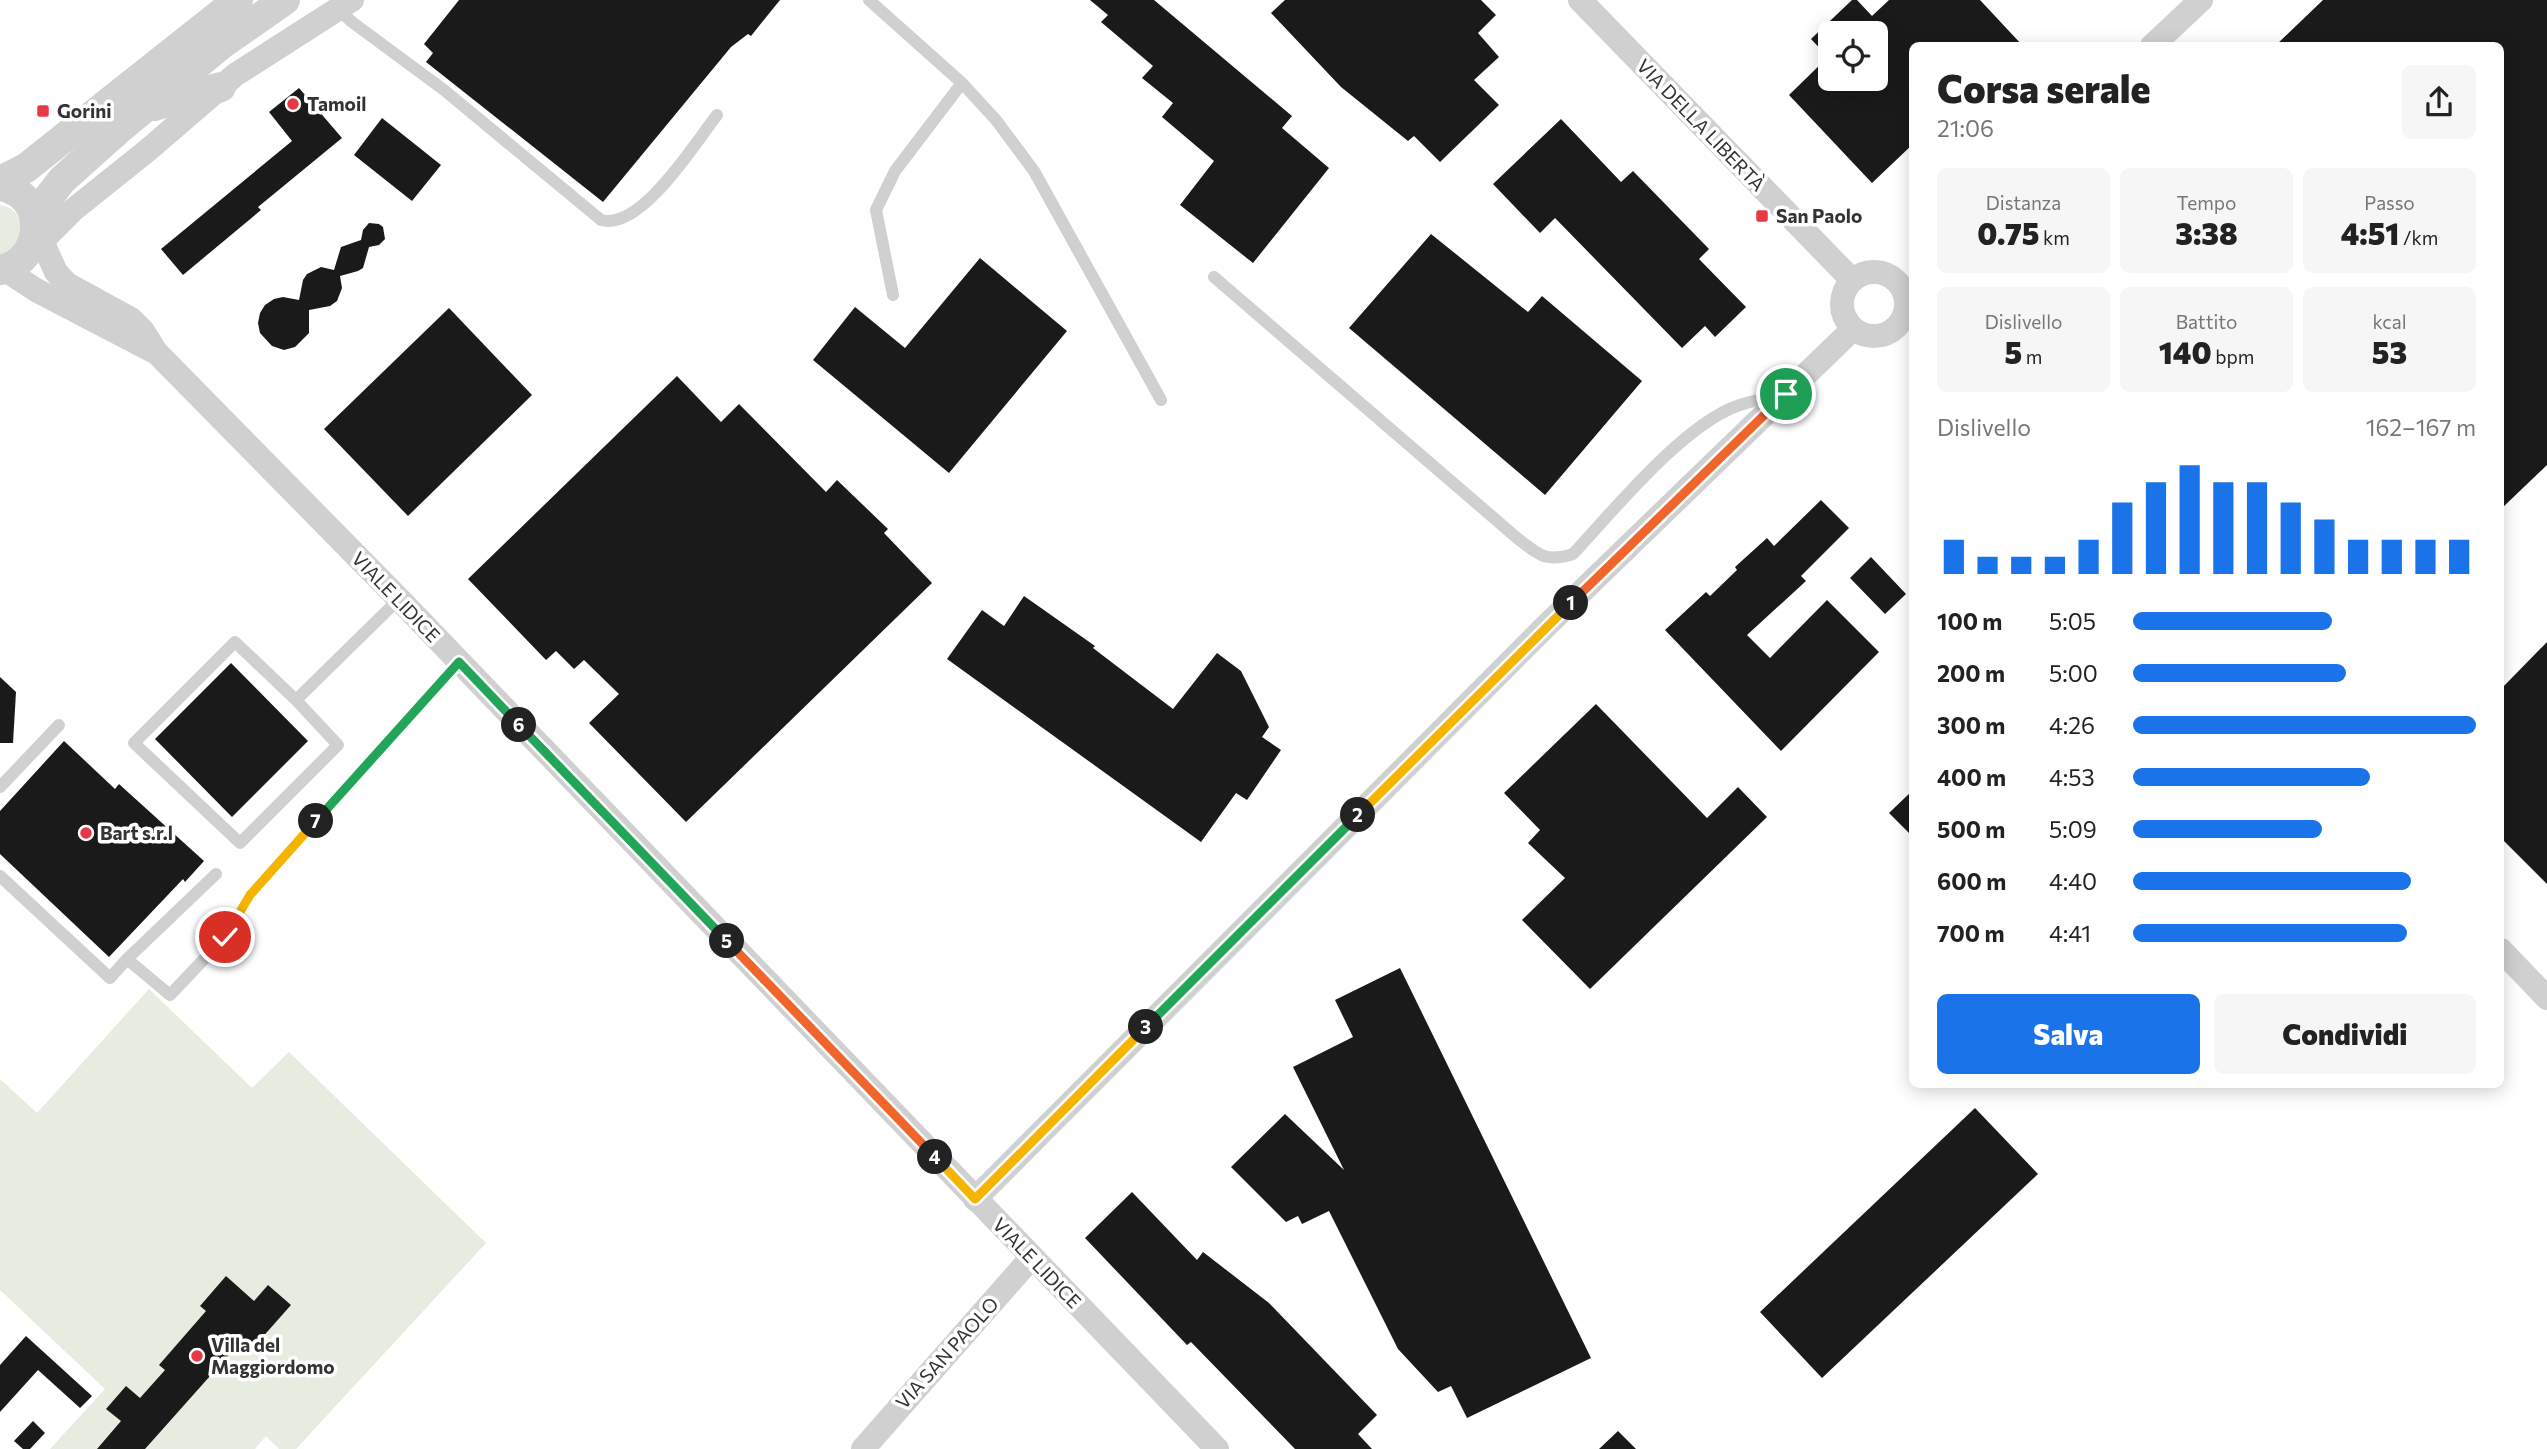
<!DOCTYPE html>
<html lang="it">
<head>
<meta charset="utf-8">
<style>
  :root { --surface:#fff; --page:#f6f6f6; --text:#222; --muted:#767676; --accent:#1a73e8 }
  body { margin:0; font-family:Commissioner,sans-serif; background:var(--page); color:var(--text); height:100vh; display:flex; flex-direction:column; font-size:26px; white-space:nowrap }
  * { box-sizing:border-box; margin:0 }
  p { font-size:23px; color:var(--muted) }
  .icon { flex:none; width:38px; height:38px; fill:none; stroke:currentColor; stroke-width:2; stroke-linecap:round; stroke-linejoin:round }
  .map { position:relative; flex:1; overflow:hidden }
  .side { position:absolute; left:1909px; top:42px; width:595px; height:1046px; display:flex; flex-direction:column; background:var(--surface); border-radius:10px; box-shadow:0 4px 18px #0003 }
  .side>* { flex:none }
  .fabs { position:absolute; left:1818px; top:21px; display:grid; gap:14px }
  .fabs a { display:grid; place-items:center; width:70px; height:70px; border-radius:10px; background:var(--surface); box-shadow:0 4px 18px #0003; font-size:35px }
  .pin { position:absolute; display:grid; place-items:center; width:60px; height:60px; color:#fff; margin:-30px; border:4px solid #fff; border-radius:50%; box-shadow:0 2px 7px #0007 }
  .km { position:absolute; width:35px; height:35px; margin:-18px; border-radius:50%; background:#222; color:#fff; font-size:19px; line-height:35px; text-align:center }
  .round { display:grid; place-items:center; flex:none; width:74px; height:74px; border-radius:10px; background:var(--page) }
  .summary { display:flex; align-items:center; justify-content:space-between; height:119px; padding:0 28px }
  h1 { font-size:38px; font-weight:800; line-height:52px }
  .metrics { display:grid; grid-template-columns:repeat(3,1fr); gap:10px; height:119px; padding:7px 28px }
  .metrics div { display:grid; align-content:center; border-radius:10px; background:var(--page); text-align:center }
  .metrics b { font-size:30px; font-weight:800 }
  .metrics small { font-size:19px; font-weight:400 }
  .metrics p { font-size:19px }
  .chart { height:196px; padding:14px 28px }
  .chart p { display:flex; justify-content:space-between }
  .chart svg { width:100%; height:126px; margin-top:7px; stroke:var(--accent); stroke-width:6 }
  .cta { display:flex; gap:14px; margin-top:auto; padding:14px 28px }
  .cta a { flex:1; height:80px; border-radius:10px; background:var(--accent); color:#fff; font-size:28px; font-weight:800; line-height:80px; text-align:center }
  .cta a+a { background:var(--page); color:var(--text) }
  ul { padding:0 28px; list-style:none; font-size:23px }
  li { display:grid; grid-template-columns:112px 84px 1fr; align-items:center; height:52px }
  li i { height:18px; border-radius:9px; background:var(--accent) }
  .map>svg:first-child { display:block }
  .green { fill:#e6ecdf }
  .building { fill:#1a1a1a; fill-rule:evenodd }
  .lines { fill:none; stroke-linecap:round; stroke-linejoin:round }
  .service { stroke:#d0d0d0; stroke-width:12 }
  .minor { stroke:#d0d0d0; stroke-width:24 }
  .tertiary { stroke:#d0d0d0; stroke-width:30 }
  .split-1-casing { stroke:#fff; stroke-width:14 }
  .split-2-casing { stroke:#fff; stroke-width:14 }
  .split-3-casing { stroke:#fff; stroke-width:14 }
  .split-4-casing { stroke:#fff; stroke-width:14 }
  .split-5-casing { stroke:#fff; stroke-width:14 }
  .split-6-casing { stroke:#fff; stroke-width:14 }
  .split-7-casing { stroke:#fff; stroke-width:14 }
  .split-8-casing { stroke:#fff; stroke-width:14 }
  .split-1 { stroke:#f0652b; stroke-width:9 }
  .split-2 { stroke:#f5b400; stroke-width:9 }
  .split-3 { stroke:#22a559; stroke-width:9 }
  .split-4 { stroke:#f5b400; stroke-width:9 }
  .split-5 { stroke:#f0652b; stroke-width:9 }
  .split-6 { stroke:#22a559; stroke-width:9 }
  .split-7 { stroke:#22a559; stroke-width:9 }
  .split-8 { stroke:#f5b400; stroke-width:9 }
  .poi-dot { fill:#e63946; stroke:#fff; stroke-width:2.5 }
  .labels { text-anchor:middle; stroke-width:7; stroke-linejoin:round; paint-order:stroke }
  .poi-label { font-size:19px; font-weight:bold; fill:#333; stroke:#fff; text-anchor:start }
  .street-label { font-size:19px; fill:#333; stroke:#fff }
</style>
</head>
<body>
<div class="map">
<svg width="2547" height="1449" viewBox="0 0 2547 1449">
  <rect width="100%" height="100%" fill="#fff"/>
  <g class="green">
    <path d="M0,205C21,209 23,224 20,242L0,256Z"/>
    <path d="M149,989L252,1088L289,1052L486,1243L296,1449H279L266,1436L255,1449H50L105,1389L0,1290V1079L37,1113Z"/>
  </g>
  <g class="building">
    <path d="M459,0H780L751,36L748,34L731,47L603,202L426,62L433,53L424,44Z"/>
    <path d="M1090,0H1154L1292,116L1282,128L1329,168L1253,263L1180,205L1214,161L1162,117L1173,103L1142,78L1153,66L1101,22L1108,15Z"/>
    <path d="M1285,0H1481L1496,15L1478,33L1499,57L1474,80L1499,105L1440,162L1414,136L1408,141L1341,87L1271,13Z"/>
    <path d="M1852,0H1857L1872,16L1889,0H1980L2023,46H1913V144L1872,183L1789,95L1828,57L1811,39ZM1830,33H1876V79H1830Z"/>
    <path d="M2323,0H2547V465L2501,509V46H2275Z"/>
    <path d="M299,88L342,138L258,207L261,210L183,275L161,249L292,141L269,112Z"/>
    <path d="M382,118L441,165L412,201L354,155Z"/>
    <path d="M1561,119L1621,182L1633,171L1709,249L1699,259L1746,307L1715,337L1705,326L1682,348L1555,218L1540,233L1493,184Z"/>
    <path d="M369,223L379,224L383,227L385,239L379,245L369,247L363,268L358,271L340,276L342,288L337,301L330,306L309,310V333L295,347L284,350L272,346L260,333L258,323L260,313L265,305L274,299L283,297L299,300L303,280L307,274L321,267L334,270L341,247L361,240L363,230Z"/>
    <path d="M1431,234L1528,312L1542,296L1642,381L1545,495L1349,328Z"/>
    <path d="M980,258L1067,331L949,473L813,360L855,307L905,348Z"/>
    <path d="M449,308L532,395L408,516L324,429Z"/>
    <path d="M677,376L721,422L739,404L826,492L837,480L888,529L884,533L932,583L686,822L589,723L619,694L584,660L574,669L556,651L546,660L468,579Z"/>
    <path d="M1821,500L1849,528L1801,576L1806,581L1747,635L1770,658L1827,600L1879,652L1781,751L1665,630L1706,592L1710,596L1737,570L1735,567L1767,538L1774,546Z"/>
    <path d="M1871,557L1906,594L1885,614L1850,578Z"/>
    <path d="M1024,596L1095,646L1093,648L1173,709L1217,653L1241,671L1269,727L1262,737L1281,750L1247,800L1236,793L1201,842L947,659L982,610L1004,626Z"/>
    <path d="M2547,642V884L2501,838V689Z"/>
    <path d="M231,663L308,741L232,817L155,739Z"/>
    <path d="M0,677L16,692L13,743H0Z"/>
    <path d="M1596,704L1707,818L1738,787L1767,817L1590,989L1522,920L1565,878L1528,843L1540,830L1504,793Z"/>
    <path d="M64,741L115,789L119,784L204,861L185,882L183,879L109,957L0,854V811Z"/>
    <path d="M1913,790V837L1889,813Z"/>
    <path d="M1400,968L1591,1358L1467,1418L1451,1386L1438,1392L1398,1349L1329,1211L1302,1224L1298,1216L1286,1222L1231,1167L1285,1114L1344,1170L1293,1067L1353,1037L1335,1000Z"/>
    <path d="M1975,1108L2038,1174L1822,1378L1760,1312Z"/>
    <path d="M1132,1192L1197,1260L1203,1252L1269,1303L1377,1415L1358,1434L1372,1449H1295L1191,1342L1187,1345L1085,1238Z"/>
    <path d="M226,1276L254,1301L268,1285L291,1305L253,1348L243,1339L145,1449H97L121,1421L106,1409L126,1386L140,1398L165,1370L159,1365L206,1311L200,1306Z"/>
    <path d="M26,1336L92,1396L80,1408L38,1370L0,1412V1365Z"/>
    <path d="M33,1421L45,1433L30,1449H23L14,1441Z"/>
    <path d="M1618,1431L1636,1449H1599Z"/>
  </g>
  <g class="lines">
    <g class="service">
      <path d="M869,0L962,83L996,120L1034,171L1161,400"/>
      <path d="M338,9L352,22L444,90L601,220C641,231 695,143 717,115"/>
      <path d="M1214,277L1517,538C1538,554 1545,563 1573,554C1613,511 1682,426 1737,406C1750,401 1765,399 1779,395"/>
      <path d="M893,295L876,210L895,171L962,83"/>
      <path d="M296,700L235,642L134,743L240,843L338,745L296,700L399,599"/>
      <path d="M0,787L59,725"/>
      <path d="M0,876L110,978L127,959L170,995L225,937L250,895L459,662"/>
      <path d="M127,959L216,874"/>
    </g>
    <g class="minor">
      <path d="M1580,0L1852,280"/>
      <path d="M2152,46L2201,0"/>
      <path d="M36,228L56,272L67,284L131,319L143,331L156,352L399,599L1217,1449"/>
      <path d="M41,242L73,210L148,150L235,75L352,0"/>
      <path d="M4,269L36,290L153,351"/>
      <circle cx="1874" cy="304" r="32"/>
      <path d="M2501,950L2547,998"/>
      <path d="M975,1199L1546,626L1853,329"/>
      <path d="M863,1449L1032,1257"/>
    </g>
    <g class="tertiary">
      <path d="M154,106L221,87"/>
      <path d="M0,181L26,168L238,0"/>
      <path d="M0,186C48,194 46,260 0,270"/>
      <path d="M34,216L62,180L118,130L222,44L285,0"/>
    </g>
  </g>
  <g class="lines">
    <g class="split-1-casing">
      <path id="split-1" d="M1571,603L1786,394"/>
    </g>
    <g class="split-2-casing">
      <path id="split-2" d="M1358,815L1571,603"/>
    </g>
    <g class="split-3-casing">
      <path id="split-3" d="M1146,1027L1358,815"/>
    </g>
    <g class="split-4-casing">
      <path id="split-4" d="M935,1157L975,1199L1146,1027"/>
    </g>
    <g class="split-5-casing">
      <path id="split-5" d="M727,941L935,1157"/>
    </g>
    <g class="split-6-casing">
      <path id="split-6" d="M519,725L727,941"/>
    </g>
    <g class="split-7-casing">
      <path id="split-7" d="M316,821L459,662L519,725"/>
    </g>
    <g class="split-8-casing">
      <path id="split-8" d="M225,937L250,895L316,821"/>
    </g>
    <use href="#split-1" class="split-1"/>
    <use href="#split-2" class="split-2"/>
    <use href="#split-3" class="split-3"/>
    <use href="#split-4" class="split-4"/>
    <use href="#split-5" class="split-5"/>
    <use href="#split-6" class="split-6"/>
    <use href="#split-7" class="split-7"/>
    <use href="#split-8" class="split-8"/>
  </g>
  <g class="poi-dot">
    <circle cx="293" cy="104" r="7"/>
    <rect x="36" y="104" width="14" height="14" rx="3.5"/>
    <rect x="1755" y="209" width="14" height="14" rx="3.5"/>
    <circle cx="86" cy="833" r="7"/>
    <circle cx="197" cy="1356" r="7"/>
  </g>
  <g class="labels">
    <g class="poi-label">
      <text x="307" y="111">Tamoil</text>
      <text x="57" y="118">Gorini</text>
      <text x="1776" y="223">San Paolo</text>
      <text x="100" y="840">Bart s.r.l</text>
      <text x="211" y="1352">Villa del<tspan x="211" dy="22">Maggiordomo</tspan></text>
    </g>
    <g class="street-label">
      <text transform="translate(1701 125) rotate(46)" y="7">VIA DELLA LIBERTÀ</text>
      <text transform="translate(396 597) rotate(46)" y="7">VIALE LIDICE</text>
      <text transform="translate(1037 1263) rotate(46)" y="7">VIALE LIDICE</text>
      <text transform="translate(947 1353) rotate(-48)" y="7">VIA SAN PAOLO</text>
    </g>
  </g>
</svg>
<div class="fabs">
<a><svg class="icon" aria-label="locate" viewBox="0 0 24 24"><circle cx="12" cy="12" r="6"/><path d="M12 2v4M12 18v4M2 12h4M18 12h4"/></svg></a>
</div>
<div class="pin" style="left:1786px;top:394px;background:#1e9e55"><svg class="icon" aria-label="arrive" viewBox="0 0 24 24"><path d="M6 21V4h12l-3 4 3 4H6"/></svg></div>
<div class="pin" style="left:225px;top:937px;background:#d93025"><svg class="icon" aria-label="check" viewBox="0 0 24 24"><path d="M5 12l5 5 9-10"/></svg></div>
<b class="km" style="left:1571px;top:603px">1</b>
<b class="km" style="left:1358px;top:815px">2</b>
<b class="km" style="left:1146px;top:1027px">3</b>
<b class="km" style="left:935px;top:1157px">4</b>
<b class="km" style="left:727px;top:941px">5</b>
<b class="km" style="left:519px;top:725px">6</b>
<b class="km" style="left:316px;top:821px">7</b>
<section class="side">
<div class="summary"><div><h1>Corsa serale</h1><p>21:06</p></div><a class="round"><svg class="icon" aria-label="share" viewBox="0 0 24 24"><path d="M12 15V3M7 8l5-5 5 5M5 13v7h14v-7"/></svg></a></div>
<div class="metrics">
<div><p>Distanza</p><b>0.75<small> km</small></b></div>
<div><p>Tempo</p><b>3:38</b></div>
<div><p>Passo</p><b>4:51<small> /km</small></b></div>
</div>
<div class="metrics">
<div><p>Dislivello</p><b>5<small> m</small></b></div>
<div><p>Battito</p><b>140<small> bpm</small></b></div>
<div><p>kcal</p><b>53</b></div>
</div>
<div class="chart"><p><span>Dislivello</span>162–167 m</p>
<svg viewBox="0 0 160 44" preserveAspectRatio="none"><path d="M5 44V32M15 44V38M25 44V38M35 44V38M45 44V32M55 44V19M65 44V12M75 44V6M85 44V12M95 44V12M105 44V19M115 44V25M125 44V32M135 44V32M145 44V32M155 44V32"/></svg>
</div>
<ul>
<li><b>100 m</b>5:05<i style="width:58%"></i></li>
<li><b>200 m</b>5:00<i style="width:62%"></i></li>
<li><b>300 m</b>4:26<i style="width:100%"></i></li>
<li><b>400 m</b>4:53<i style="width:69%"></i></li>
<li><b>500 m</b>5:09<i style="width:55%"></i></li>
<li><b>600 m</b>4:40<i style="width:81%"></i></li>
<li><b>700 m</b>4:41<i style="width:80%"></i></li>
</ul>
<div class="cta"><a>Salva</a><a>Condividi</a></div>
</section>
</div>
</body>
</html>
